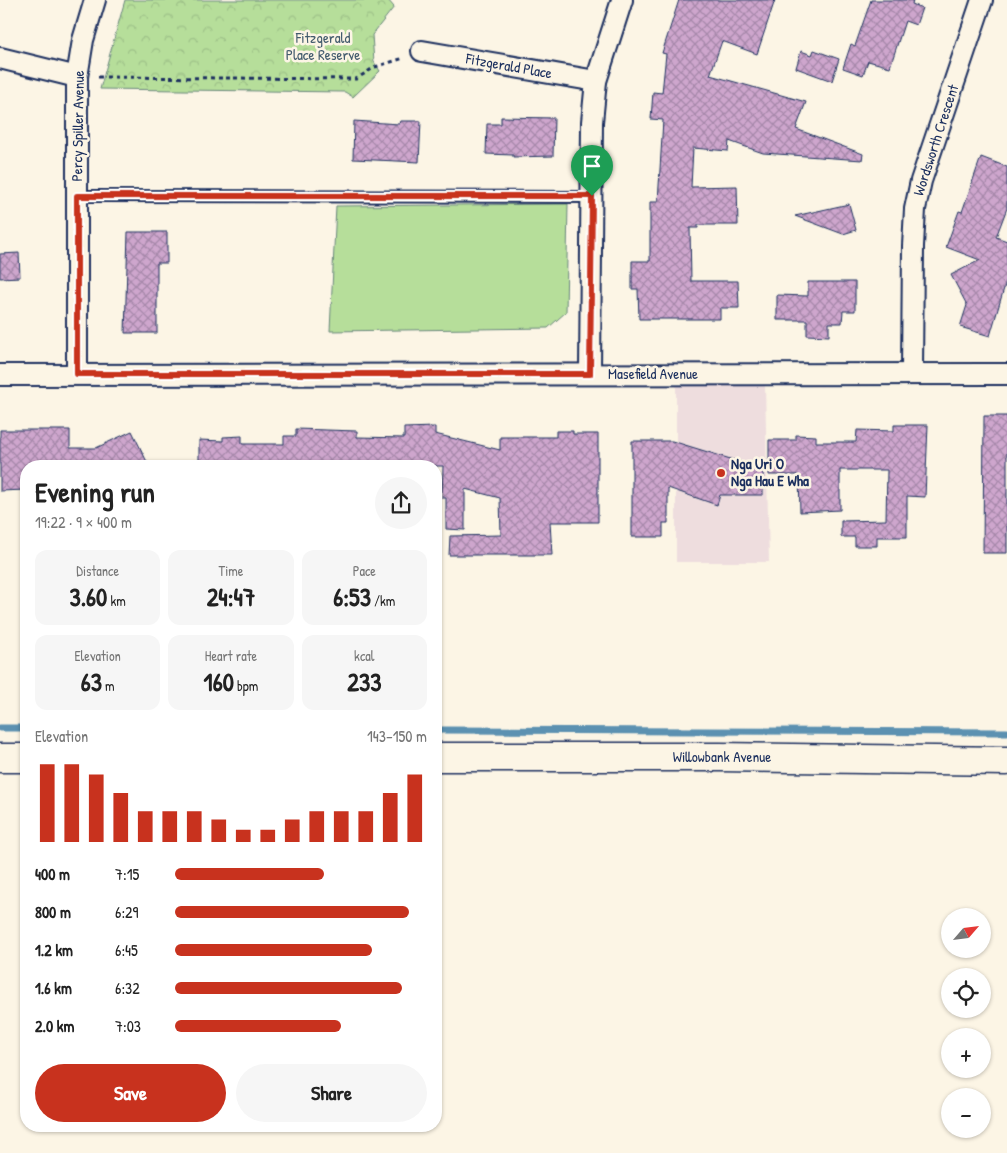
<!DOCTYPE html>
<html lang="en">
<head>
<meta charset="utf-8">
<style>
  :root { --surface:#fff; --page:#f6f6f6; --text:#222; --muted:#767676; --accent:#c8321e }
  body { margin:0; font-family:"Patrick Hand",sans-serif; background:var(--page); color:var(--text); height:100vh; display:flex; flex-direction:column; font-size:19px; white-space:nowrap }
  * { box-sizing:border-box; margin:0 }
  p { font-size:16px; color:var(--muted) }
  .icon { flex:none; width:28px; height:28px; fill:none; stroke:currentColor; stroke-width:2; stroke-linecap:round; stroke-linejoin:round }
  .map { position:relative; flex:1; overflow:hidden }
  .details { position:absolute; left:20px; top:460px; width:422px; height:672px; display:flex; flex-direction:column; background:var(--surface); border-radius:20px; box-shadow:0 1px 4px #0004 }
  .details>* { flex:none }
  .needle { width:32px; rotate:62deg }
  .controls { position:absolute; left:941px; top:908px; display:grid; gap:10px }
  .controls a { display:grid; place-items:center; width:50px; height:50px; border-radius:50%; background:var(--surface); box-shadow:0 1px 4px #0004; font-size:25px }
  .pin { position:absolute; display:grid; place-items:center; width:42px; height:42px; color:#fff; margin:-51px -21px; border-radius:50% 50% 50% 0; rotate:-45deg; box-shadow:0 0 5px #0007 }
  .pin .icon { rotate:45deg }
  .round { display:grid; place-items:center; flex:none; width:52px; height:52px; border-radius:26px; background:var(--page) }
  .summary { display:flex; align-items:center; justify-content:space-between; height:85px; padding:0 15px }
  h1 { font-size:28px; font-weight:700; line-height:38px }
  .metrics { display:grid; grid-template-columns:repeat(3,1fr); gap:8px; height:85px; padding:5px 15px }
  .metrics div { display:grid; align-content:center; border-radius:12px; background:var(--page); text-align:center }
  .metrics b { font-size:25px; font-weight:700 }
  .metrics small { font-size:14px; font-weight:400 }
  .metrics p { font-size:14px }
  .chart { height:140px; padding:10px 15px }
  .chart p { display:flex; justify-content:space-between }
  .chart svg { width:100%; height:90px; margin-top:5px; stroke:var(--accent); stroke-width:6 }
  .primary-button { display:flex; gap:10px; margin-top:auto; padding:10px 15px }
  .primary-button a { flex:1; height:58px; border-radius:30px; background:var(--accent); color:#fff; font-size:20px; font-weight:700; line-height:58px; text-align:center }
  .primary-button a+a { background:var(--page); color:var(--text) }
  ul { padding:0 15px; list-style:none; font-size:16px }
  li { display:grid; grid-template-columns:80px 60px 1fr; align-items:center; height:38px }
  li i { height:12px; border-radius:6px; background:var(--accent) }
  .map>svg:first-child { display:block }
  .built { fill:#eeddde }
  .grass { fill:#b6de9a; stroke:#68867c }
  .forest { fill:url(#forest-crowns); stroke:#68867c }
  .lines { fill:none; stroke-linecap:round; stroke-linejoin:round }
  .stream { stroke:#5c91b1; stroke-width:7 }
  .building { fill:url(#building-cross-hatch); stroke:#1b2f5e }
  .service-casing { stroke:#1b2f5e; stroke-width:14 }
  .minor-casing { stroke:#1b2f5e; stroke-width:24 }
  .secondary-casing { stroke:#1b2f5e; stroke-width:31 }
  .path { stroke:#1b2f5e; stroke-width:3; stroke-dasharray:4 4; stroke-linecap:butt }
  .service { stroke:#fcf5e5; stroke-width:10 }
  .minor { stroke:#fcf5e5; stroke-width:20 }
  .secondary { stroke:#fcf5e5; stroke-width:28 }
  .route-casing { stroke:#fff; stroke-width:10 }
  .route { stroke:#c8321e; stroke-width:6 }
  .poi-dot { fill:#c8321e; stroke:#fcf5e5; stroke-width:2 }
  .labels { text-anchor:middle; stroke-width:5; stroke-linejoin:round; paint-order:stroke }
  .park-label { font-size:15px; fill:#425b6d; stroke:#fcf5e5 }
  .street-label { font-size:15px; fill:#1b2f5e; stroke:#fcf5e5 }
  .poi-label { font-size:15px; font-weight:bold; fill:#1b2f5e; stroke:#fcf5e5; text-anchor:start }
</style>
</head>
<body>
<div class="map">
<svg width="1007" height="1153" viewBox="0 0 1007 1153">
  <defs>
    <pattern id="forest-crowns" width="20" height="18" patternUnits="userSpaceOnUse" patternTransform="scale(1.25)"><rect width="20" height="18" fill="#b6de9a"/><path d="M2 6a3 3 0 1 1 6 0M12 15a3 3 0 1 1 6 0" fill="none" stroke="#9cbf87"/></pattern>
    <pattern id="building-cross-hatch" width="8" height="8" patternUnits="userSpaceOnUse" patternTransform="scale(1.25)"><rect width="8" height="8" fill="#cea6cd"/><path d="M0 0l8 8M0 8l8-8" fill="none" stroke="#a688aa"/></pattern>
  </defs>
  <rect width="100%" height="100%" fill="#fcf5e5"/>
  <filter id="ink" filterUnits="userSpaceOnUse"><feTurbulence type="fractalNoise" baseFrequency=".02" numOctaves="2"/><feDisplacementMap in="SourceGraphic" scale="10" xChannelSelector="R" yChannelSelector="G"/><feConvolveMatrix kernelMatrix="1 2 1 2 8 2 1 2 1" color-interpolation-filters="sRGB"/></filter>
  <g filter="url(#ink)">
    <path class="built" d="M676,385H765L769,562H676Z"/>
    <path class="grass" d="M568,204L566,312L548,328L330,331L336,206Z"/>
    <path class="forest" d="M125,0H388L394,7L372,35L374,62L380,71L353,97L345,92L100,89Z"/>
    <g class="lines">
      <g class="stream">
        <path d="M0,728H26"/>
        <path d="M436,730L1007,732"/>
      </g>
    </g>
    <g class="building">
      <path d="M679,0H775L757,54L722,41L710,75L806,102L796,129L863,154L862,160L763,153L729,141L728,151L693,148L691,187L737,186L738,225H698V228H690L691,281H738L739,308H720V319H639L638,289H632V261H650V202H658L663,120L651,119L653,92L662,93L666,54L662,53Z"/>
      <path d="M871,0H913L912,4L922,8L916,25L905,21L890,67L868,61L863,75L843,68L851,44L855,46Z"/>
      <path d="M814,50L839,59L832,81L796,68L801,51L812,55Z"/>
      <path d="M501,117L554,118L553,156L513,157V155L486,154L487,124H501Z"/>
      <path d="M354,121L399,124L400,121H421L419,162L353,159Z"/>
      <path d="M981,157L1007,167V208L996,237L1007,241V278L990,336L960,327L967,305L951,275L980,260L946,247L959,211L962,212Z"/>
      <path d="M849,204L856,230L843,234L795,216Z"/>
      <path d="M128,232H167V263H157V333H125Z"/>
      <path d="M19,253L20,277L0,278V254Z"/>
      <path d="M808,282H855V311H843L842,323H829V336L807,335V320H777V295L808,296Z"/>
      <path d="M984,416H1007V553H983Z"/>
      <path d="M894,425H928L925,497L907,496V537H877V546H855V537H841V521L886,520L887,470H840V510L800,512L799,475H769V440H796V435L816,436V442H856L857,430L894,431Z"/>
      <path d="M435,427V434L500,450V437H556V431H573V434H598V522H550L552,555H449L450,536L501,535L500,498L465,489V530L446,529V498H442L443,466H199V440L223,441V437L242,436V444H284V436H296V429L357,431V437L404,438V428Z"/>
      <path d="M0,430H70V448H96L132,431L149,466H26V490L0,491Z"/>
      <path d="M632,441H672L763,469V495H720L717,505L668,488V523H663V537H632Z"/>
    </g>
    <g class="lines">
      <g class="service-casing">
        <path id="service" d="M77,196L592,197"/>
      </g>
      <g class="minor-casing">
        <g id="minor">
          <path d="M422,51L596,81"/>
          <path d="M0,58L77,77"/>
          <path d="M912,373L913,246L915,209L921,181L982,0"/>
          <path d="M77,374V77L83,40L95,0"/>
          <path d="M590,374L592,122L596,81L622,0"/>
          <path d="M0,375L1007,374"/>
        </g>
      </g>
      <g class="secondary-casing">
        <g id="secondary">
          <path d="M436,757H720L1007,761"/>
          <path d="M0,758H26"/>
        </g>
      </g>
      <path class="path" d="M98,77L356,79L375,67L404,58"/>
      <use href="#service" class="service"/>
      <use href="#minor" class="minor"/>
      <use href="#secondary" class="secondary"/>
    </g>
  </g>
  <g class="lines" filter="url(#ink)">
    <g class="route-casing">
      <path id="route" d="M77,196H592L590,374H77Z"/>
    </g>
    <use href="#route" class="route"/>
  </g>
  <circle class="poi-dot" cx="721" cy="473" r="5"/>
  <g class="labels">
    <g class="park-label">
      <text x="323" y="43">Fitzgerald<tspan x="323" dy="17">Place Reserve</tspan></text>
    </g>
    <g class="street-label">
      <text transform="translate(509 66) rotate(10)" y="5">Fitzgerald Place</text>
      <text transform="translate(78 126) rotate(-89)" y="5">Percy Spiller Avenue</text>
      <text transform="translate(936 140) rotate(-72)" y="5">Wordsworth Crescent</text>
      <text x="653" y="379">Masefield Avenue</text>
      <text x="722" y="762">Willowbank Avenue</text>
    </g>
    <g class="poi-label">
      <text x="731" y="469">Nga Uri O<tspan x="731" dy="17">Nga Hau E Wha</tspan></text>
    </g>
  </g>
</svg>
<div class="controls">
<a><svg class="needle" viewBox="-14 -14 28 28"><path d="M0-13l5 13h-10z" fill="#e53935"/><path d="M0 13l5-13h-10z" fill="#767676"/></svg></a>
<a><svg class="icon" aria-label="locate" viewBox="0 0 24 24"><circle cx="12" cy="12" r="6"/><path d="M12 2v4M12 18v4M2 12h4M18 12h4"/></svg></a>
<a>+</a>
<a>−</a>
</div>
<div class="pin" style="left:592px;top:196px;background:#1e9e55"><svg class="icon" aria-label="arrive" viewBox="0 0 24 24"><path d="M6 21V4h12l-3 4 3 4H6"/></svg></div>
<section class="details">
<div class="summary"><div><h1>Evening run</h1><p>19:22 · 9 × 400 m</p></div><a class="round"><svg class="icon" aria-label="share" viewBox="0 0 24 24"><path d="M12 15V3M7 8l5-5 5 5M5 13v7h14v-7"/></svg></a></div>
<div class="metrics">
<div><p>Distance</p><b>3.60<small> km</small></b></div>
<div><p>Time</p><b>24:47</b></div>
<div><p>Pace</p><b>6:53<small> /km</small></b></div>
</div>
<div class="metrics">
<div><p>Elevation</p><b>63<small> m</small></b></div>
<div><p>Heart rate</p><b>160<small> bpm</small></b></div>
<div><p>kcal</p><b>233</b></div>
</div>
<div class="chart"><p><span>Elevation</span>143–150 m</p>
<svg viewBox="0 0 160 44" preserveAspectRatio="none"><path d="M5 44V6M15 44V6M25 44V11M35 44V20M45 44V29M55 44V29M65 44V29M75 44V33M85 44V38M95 44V38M105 44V33M115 44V29M125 44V29M135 44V29M145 44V20M155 44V11"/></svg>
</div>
<ul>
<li><b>400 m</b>7:15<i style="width:59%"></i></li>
<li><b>800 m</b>6:29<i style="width:93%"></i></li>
<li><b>1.2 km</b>6:45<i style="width:78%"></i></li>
<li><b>1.6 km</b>6:32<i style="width:90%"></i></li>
<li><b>2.0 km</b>7:03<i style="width:66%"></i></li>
</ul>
<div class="primary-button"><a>Save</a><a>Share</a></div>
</section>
</div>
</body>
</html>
